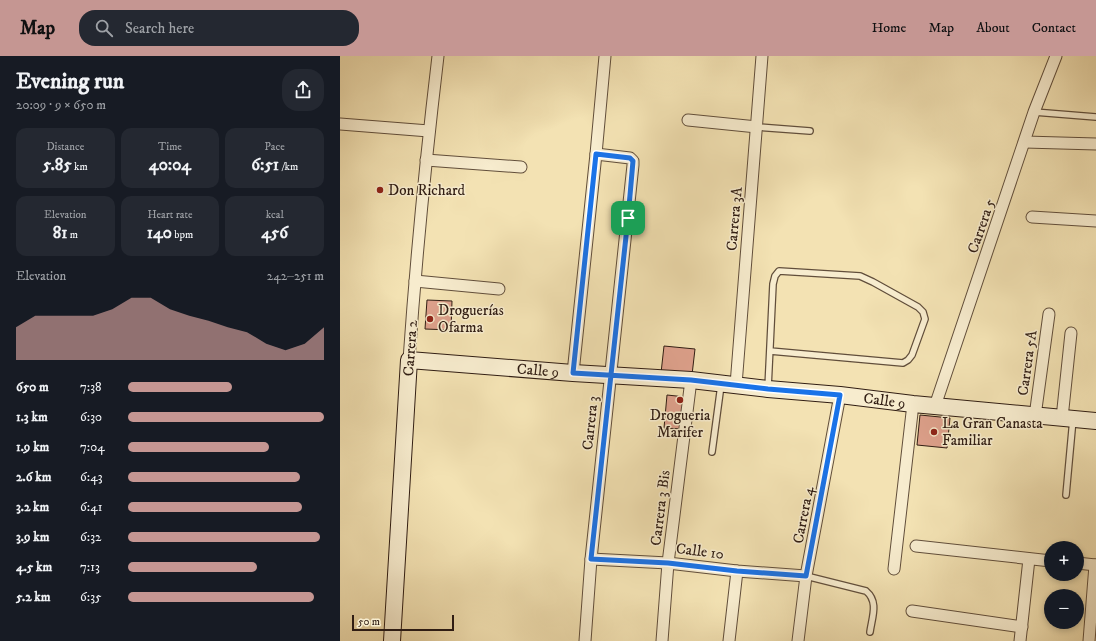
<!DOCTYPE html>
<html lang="en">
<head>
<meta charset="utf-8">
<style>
  :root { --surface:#171b24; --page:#242831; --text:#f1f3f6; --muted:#9ea1a6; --accent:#c59692 }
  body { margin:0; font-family:"IM FELL DW Pica",serif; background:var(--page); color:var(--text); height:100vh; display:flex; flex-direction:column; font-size:15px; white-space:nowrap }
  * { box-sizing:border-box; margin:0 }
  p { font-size:13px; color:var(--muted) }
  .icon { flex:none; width:22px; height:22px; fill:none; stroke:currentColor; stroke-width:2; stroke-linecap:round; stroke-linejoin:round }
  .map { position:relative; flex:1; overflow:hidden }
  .sheet { display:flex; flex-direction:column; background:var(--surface); width:340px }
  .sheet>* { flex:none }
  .controls { position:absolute; left:704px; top:485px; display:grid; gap:8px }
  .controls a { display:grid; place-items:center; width:40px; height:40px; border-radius:50%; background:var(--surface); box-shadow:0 2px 6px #0003; font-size:20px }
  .scale { position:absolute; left:12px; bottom:10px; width:102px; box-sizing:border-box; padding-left:4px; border:2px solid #301d13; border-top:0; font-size:11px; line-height:14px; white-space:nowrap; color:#301d13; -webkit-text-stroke:3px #f7ecce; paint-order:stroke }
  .pin { position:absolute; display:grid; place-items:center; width:34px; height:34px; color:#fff; margin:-17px; border-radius:8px; box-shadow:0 2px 6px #0006 }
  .round { display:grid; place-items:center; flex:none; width:42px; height:42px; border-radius:16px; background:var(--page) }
  .overview { display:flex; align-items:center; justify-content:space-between; height:68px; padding:0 16px }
  h1 { font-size:22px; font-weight:700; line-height:30px }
  .figures { display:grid; grid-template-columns:repeat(3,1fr); gap:6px; height:68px; padding:4px 16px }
  .figures div { display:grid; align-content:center; border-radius:10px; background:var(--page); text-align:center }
  .figures b { font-size:17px; font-weight:700 }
  .figures small { font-size:11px; font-weight:400 }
  .figures p { font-size:11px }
  .chart { height:112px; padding:8px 16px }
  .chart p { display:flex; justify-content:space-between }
  .chart svg { width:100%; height:72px; margin-top:4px; fill:var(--accent); opacity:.7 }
  ul { padding:0 16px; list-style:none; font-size:13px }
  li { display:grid; grid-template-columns:64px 48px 1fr; align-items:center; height:30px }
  li i { height:10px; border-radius:5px; background:var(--accent) }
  header { display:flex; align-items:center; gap:24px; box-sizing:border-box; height:56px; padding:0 20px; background:var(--accent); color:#111 }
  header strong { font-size:19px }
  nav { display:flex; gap:22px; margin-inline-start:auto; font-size:14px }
  .search { width:280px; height:36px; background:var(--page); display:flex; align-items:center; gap:10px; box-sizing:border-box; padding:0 14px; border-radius:16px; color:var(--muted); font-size:15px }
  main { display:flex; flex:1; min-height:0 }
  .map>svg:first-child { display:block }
  .building { fill:#dea18c; stroke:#301d13 }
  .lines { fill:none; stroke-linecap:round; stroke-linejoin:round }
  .lane-casing { stroke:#614e3b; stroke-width:8 }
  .street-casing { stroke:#614e3b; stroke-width:13 }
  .secondary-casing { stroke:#301d13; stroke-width:18 }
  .lane { stroke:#f7ecce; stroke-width:5.5 }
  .street { stroke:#f7ecce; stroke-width:11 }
  .secondary { stroke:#f7ecce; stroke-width:16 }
  .route-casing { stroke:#fff; stroke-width:8 }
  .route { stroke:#1a73e8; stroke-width:5 }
  .poi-dot { fill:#8f2418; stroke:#f7ecce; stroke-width:1.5 }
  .labels { text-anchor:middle; stroke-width:3; stroke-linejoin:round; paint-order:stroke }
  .poi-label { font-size:15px; fill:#301d13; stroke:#f7ecce; text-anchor:start }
  .street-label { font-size:15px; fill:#301d13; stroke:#f7ecce }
</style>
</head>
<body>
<header>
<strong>Map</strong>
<div class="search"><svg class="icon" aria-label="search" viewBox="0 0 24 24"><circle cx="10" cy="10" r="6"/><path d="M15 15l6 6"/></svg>Search here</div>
<nav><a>Home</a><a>Map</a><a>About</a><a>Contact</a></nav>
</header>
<main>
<section class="sheet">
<div class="overview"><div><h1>Evening run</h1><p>20:09 · 9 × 650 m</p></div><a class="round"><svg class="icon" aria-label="share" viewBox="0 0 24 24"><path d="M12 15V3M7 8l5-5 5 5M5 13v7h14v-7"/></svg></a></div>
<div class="figures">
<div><p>Distance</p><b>5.85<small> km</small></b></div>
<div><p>Time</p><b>40:04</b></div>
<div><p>Pace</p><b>6:51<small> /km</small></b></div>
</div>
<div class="figures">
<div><p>Elevation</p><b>81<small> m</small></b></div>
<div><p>Heart rate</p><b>140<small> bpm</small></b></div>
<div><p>kcal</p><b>456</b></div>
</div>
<div class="chart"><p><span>Elevation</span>242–251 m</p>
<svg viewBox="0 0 160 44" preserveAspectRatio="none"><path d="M0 44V24L10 17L20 17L30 17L40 17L50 13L60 6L70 6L80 13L90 17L100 20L110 24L120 27L130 34L140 38L150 34L160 24V44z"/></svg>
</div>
<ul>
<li><b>650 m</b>7:38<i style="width:53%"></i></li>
<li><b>1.3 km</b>6:30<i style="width:100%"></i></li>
<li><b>1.9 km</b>7:04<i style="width:72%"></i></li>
<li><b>2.6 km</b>6:43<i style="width:88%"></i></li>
<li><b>3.2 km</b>6:41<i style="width:89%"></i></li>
<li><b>3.9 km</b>6:32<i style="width:98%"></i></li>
<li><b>4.5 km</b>7:13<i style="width:66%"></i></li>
<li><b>5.2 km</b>6:35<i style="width:95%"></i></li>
</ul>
</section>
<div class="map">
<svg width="756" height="585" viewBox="0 0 756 585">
  <rect width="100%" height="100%" fill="#f3e2b3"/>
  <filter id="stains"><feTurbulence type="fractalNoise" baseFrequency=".005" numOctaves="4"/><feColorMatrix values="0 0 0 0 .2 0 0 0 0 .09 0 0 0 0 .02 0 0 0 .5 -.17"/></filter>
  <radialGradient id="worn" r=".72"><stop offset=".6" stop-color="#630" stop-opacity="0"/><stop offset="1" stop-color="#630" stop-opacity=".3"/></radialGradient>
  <g class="building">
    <path d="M87,244L112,245L111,274L85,273Z"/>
    <path d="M324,290L355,293L352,319L321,317Z"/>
    <path d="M327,339L346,341L343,373L324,372Z"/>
    <path d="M580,359L610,362L607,392L577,389Z"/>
  </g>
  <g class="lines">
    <g class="lane-casing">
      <g id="lane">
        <path d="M694,56L756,61"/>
        <path d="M417,71L470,75"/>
        <path d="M428,332L433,228L435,220L439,215L520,220L533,226L578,251L583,256L585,263L572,299L568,304L563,307L430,295"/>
        <path d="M372,396L381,329"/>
        <path d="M726,439L733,363"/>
        <path d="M466,520L526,535C539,546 532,561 530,576"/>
      </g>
    </g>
    <g class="street-casing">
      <g id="street">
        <path d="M348,64L417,71"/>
        <path d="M0,68L89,75"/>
        <path d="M685,86L756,88"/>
        <path d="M86,104L181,111"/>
        <path d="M692,161L756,165"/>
        <path d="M75,225L159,233"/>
        <path d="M69,304C76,202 86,101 98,0"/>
        <path d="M233,317L256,98L265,0"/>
        <path d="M396,329L422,0"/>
        <path d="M595,350L694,56L716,0"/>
        <path d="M695,360L709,258"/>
        <path d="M722,362L731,277"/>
        <path d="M576,490L711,505"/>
        <path d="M251,503L328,507L397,515L466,520"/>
        <path d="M737,507L756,509"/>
        <path d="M554,513L573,348"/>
        <path d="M572,555L682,571"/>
        <path d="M245,585L251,503L293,109V105L290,102L256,98"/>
        <path d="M322,585L328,507L351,324"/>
        <path d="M389,585L397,515"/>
        <path d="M458,585L466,520L500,339"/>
        <path d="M680,585L689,503"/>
        <path d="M749,585L755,509"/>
      </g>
    </g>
    <g class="secondary-casing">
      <g id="secondary">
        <path id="s1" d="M52,585L69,304L233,317L351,324L428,333L500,339L573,348L756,365"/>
      </g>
    </g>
    <use href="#lane" class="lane"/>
    <use href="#street" class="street"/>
    <use href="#secondary" class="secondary"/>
  </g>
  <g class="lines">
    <g class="route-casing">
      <path id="route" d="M288,162L251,503L328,507L397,515L466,520L500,339L428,333L351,324L233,317L256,98L290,102L293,105L288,162"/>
    </g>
    <use href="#route" class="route"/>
  </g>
  <g class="poi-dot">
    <circle cx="40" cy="134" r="4"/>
    <circle cx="90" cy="263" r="4"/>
    <circle cx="340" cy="344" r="4"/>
    <circle cx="594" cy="376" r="4"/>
  </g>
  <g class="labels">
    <g class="poi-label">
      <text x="48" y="139">Don Richard</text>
      <text x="98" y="259">Droguerías<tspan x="98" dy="17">Ofarma</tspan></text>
      <text x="340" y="364" text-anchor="middle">Drogueria<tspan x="340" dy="17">Marifer</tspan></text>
      <text x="602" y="372">La Gran Canasta<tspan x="602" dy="17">Familiar</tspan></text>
    </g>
    <g class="street-label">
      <text transform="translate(394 163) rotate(-85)" y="5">Carrera 3A</text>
      <text transform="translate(641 170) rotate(-71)" y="5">Carrera 5</text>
      <text transform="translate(70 292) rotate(-86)" y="5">Carrera 2</text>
      <text transform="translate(687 307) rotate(-82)" y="5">Carrera 5A</text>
      <text dy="5" stroke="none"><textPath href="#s1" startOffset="411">Calle 9</textPath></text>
      <text dy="5" stroke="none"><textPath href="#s1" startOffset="759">Calle 9</textPath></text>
      <text transform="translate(250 367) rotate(-84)" y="5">Carrera 3</text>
      <text transform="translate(320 452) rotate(-83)" y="5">Carrera 3 Bis</text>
      <text transform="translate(463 459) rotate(-79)" y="5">Carrera 4</text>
      <text transform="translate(360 495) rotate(7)" y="5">Calle 10</text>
    </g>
  </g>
  <rect width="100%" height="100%" filter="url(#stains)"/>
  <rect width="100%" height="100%" fill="url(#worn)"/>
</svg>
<div class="controls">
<a>+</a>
<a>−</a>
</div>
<div class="scale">50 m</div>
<div class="pin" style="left:288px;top:162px;background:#1e9e55"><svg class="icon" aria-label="arrive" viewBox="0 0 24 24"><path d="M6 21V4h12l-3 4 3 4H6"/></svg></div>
</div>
</main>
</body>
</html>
